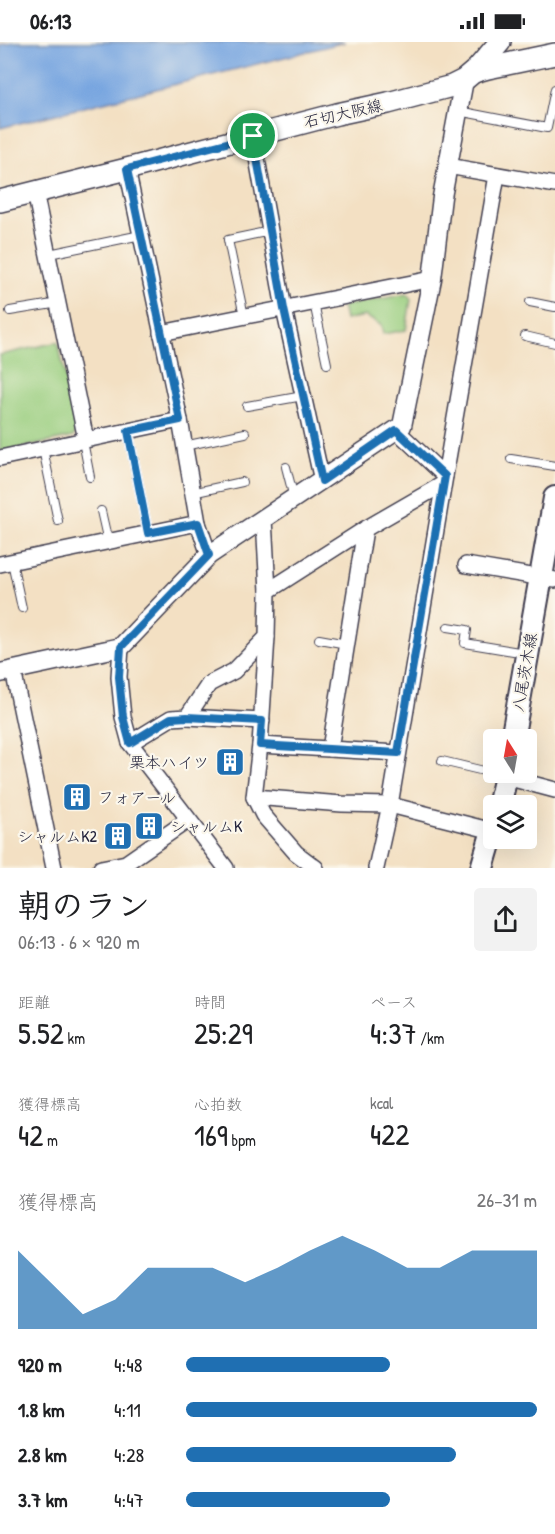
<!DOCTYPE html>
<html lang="ja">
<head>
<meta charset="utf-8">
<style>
  :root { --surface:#fff; --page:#f2f2f2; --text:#202124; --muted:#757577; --accent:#1f6fb2 }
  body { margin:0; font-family:"Patrick Hand","Klee One",sans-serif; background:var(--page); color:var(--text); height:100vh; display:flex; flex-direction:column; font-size:22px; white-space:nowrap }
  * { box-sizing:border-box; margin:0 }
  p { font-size:20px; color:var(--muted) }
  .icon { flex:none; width:33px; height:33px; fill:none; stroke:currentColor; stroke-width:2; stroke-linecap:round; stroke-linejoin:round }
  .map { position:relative; height:826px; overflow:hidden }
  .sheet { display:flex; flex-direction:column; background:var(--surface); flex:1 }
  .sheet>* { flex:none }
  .needle { width:39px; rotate:349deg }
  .controls { position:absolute; left:483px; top:687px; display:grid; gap:12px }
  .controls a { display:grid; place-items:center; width:54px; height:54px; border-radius:6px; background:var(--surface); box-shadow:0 6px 24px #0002; font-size:30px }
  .pin { position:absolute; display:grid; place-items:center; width:51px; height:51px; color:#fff; margin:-26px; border:3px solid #fff; border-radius:50%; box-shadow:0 2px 6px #0007 }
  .round { display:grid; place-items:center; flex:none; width:63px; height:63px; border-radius:6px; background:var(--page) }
  .headline { display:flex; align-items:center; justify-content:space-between; height:102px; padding:0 18px }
  h1 { font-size:33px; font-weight:600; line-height:45px }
  .figures { display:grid; grid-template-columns:repeat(3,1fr); gap:9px; height:102px; padding:6px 18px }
  .figures div { display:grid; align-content:center }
  .figures b { font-size:30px; font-weight:600 }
  .figures small { font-size:16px; font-weight:400 }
  .figures p { font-size:16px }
  .chart { height:168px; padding:12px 18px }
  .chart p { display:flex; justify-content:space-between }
  .chart svg { width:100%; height:108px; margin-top:6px; fill:var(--accent); opacity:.7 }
  ul { padding:0 18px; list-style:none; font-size:20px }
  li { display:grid; grid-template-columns:96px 72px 1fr; align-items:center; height:45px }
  li i { height:15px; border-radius:8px; background:var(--accent) }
  .status { display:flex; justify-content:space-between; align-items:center; height:42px; padding:0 30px; background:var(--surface); direction:ltr }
  .status svg { height:16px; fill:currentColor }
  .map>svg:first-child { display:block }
  .green { fill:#9ace7f; stroke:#5e785d; stroke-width:1.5 }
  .water { fill:#77a5e0; stroke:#4c648e; stroke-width:1.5 }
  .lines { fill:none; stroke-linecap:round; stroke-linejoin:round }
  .service-casing { stroke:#413e4f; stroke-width:10 }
  .minor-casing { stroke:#413e4f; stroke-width:18 }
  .tertiary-casing { stroke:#413e4f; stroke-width:21 }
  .secondary-casing { stroke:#413e4f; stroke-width:24 }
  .primary-casing { stroke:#413e4f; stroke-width:26 }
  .service { stroke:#fff; stroke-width:8 }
  .minor { stroke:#fff; stroke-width:15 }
  .tertiary { stroke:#fff; stroke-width:18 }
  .secondary { stroke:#fff; stroke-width:21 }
  .primary { stroke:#fff; stroke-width:22 }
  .route-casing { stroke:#fff; stroke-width:12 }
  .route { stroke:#1f6fb2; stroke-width:8 }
  .labels { text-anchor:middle; stroke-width:4.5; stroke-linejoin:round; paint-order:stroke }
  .street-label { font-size:16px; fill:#22223b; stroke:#fbf7ec }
  .poi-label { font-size:16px; fill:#22223b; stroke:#fbf7ec; text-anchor:end }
</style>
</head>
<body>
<div class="status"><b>06:13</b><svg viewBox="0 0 49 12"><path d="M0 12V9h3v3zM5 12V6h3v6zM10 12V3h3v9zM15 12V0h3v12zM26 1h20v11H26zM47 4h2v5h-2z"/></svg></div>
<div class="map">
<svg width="555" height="826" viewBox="0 0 555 826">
  <rect width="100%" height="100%" fill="#fbf7ec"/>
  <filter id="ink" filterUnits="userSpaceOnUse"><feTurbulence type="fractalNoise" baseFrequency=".0167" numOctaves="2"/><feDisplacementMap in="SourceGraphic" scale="12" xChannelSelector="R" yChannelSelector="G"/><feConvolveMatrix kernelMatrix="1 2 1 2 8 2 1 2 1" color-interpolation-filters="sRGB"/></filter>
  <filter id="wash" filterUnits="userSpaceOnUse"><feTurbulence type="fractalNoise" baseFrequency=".008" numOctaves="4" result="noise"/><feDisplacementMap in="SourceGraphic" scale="24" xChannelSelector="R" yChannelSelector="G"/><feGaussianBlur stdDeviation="1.35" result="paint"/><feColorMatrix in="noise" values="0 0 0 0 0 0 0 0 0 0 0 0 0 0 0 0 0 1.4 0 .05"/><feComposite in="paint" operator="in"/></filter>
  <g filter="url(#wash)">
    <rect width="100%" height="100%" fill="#f3e0c3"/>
    <g class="green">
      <path d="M407,252L411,257L406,288L383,292L381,283L365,274L345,278L342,264Z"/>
      <path d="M58,300L77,388L73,395L0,410V313Z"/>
    </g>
    <path class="water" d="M14,0H345L0,86V3Z"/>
  </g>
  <g filter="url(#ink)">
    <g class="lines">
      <g class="service-casing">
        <g id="service">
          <path d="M458,69L547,86L555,47"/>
          <path d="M49,212L141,193"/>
          <path d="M530,260L555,265"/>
          <path d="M314,261L327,322"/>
          <path d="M10,269L59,261"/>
          <path d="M244,274L228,198L270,189"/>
          <path d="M525,294L555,301"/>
          <path d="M247,364L303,354"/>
          <path d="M128,389L148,491"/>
          <path d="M83,399L90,435"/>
          <path d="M184,404L245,391"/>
          <path d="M43,407L58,479"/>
          <path d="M511,417L555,424"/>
          <path d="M286,425L294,456"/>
          <path d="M192,451L242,440"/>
          <path d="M101,469L108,500"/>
          <path d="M12,520L22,566"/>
          <path d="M448,585L467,588L465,601L525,611"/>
          <path d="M319,597L347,602"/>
          <path d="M442,719L505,734"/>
        </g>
      </g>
      <g class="minor-casing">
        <g id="minor">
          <path d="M253,94L284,267L322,439"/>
          <path d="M448,124L555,143"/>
          <path d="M35,150L86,398"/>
          <path d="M161,291L432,237"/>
          <path d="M0,416L180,378"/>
          <path d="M445,434L497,133"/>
          <path d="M264,477L268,549"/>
          <path d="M198,481L209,513"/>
          <path d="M0,522L198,481L180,378L127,127"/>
          <path d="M466,523L555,538"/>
          <path d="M267,595L260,703L254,755L263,773L296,811L316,826"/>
          <path d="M121,605L119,635L123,675L130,701L226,826"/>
          <path d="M13,628L54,826"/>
          <path d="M187,675L262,679"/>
          <path d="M130,701L171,676L187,675L209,642L234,629L267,595L268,549L365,487L443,442"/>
          <path d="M260,703L398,711"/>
          <path d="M330,707L365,487"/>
          <path d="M506,735L555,748"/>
          <path d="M254,755L342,762L390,763L493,789"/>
          <path d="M101,826L126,821L188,778"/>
          <path d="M376,826L390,763L445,434L396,388"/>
        </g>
      </g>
      <g class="tertiary-casing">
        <path id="tertiary" d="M0,631L121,605L209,513L402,384L432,237L442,155L464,38"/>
      </g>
      <g class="secondary-casing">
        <g id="secondary">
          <path d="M474,30L488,26L555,12"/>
          <path d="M0,159L127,127L337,72L388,61L452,44L464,38L477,27L500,0"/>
        </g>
      </g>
      <g class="primary-casing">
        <g id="primary">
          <path d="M512,698L555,456"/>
          <path d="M499,764L507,730"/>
          <path d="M482,826L494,785"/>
        </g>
      </g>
      <use href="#service" class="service"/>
      <use href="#minor" class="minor"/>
      <use href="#tertiary" class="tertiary"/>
      <use href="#secondary" class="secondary"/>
      <use href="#primary" class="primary"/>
    </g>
  </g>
  <g class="lines" filter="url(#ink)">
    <g class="route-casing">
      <path id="route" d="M253,94L284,267L322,439L396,388L445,434L398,711L260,703L262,679L187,675L171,676L130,701L123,675L119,635L121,605L209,513L198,481L148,491L128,389L180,378L127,127Z"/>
    </g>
    <use href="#route" class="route"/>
  </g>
  <defs>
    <g id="building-square" transform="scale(1.5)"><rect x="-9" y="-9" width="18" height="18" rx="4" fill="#1f6fb2" stroke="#fbf7ec"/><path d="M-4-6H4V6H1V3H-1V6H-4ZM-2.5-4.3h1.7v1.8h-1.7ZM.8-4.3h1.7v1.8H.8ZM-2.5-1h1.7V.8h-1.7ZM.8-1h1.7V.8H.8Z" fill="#fff"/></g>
  </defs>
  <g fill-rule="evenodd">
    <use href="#building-square" x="230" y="720"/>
    <use href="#building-square" x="77" y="755"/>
    <use href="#building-square" x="149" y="784"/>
    <use href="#building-square" x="118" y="794"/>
  </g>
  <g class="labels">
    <g class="street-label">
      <text transform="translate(343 71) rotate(-13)" y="6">石切大阪線</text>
      <text transform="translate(524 630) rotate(-80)" y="6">八尾茨木線</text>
    </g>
    <g class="poi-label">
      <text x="209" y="726">栗本ハイツ</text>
      <text x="98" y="761" text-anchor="start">フォアール</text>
      <text x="170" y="790" text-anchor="start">シャルムK</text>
      <text x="97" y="800">シャルムK2</text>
    </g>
  </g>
</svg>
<div class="controls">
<a><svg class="needle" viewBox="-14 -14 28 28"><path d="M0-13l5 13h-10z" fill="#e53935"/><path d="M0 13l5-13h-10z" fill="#757577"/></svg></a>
<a><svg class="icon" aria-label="layers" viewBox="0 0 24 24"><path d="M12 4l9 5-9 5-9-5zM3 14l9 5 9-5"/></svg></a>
</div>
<div class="pin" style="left:253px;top:94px;background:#1e9e55"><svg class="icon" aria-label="arrive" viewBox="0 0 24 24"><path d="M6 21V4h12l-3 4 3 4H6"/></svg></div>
</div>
<section class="sheet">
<div class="headline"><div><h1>朝のラン</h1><p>06:13 · 6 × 920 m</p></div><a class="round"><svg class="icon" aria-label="share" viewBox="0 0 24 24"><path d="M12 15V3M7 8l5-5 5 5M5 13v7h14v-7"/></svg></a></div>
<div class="figures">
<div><p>距離</p><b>5.52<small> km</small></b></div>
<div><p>時間</p><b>25:29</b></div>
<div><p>ペース</p><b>4:37<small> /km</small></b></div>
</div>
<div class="figures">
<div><p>獲得標高</p><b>42<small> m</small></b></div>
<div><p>心拍数</p><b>169<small> bpm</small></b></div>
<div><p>kcal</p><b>422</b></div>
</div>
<div class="chart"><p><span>獲得標高</span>26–31 m</p>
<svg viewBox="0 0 160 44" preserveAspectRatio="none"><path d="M0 44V12L10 25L20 38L30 32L40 19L50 19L60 19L70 25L80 19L90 12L100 6L110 12L120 19L130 19L140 12L150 12L160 12V44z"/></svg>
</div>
<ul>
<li><b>920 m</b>4:48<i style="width:58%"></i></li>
<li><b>1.8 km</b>4:11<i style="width:100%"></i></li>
<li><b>2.8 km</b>4:28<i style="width:77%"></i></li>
<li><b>3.7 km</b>4:47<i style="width:58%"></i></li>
</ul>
</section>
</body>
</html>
